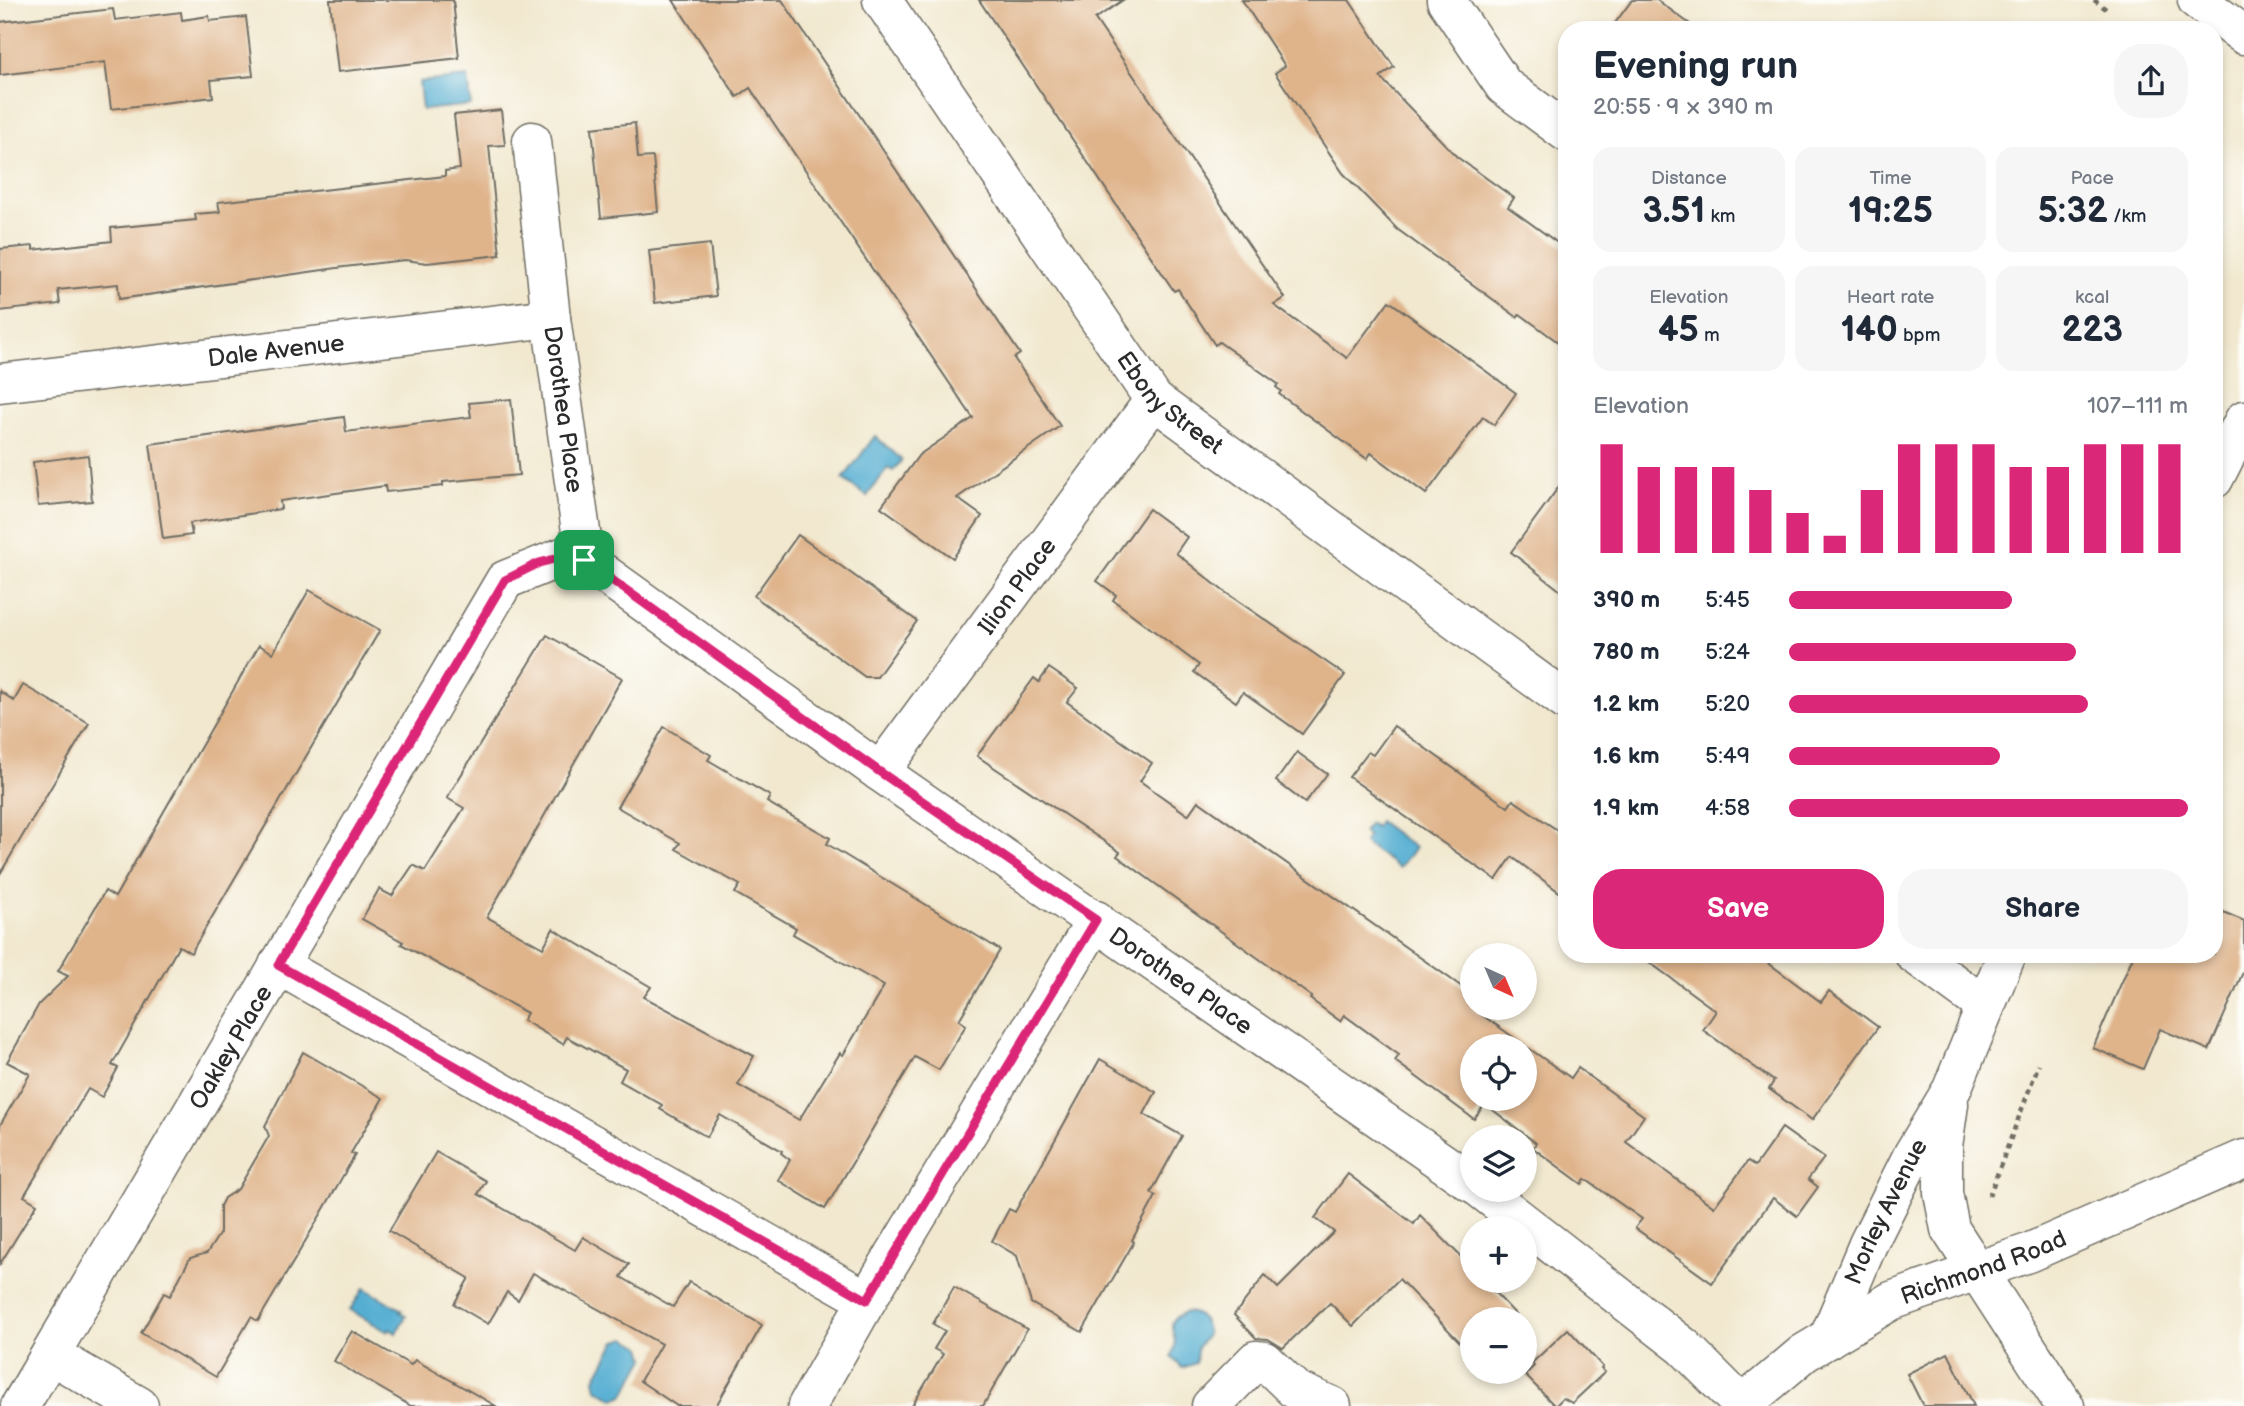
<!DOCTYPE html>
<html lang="en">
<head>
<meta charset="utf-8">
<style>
  :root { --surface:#fff; --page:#f6f6f7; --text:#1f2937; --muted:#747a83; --accent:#db2777 }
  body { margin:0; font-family:"Balsamiq Sans",sans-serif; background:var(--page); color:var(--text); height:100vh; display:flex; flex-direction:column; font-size:26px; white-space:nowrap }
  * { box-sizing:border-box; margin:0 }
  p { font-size:23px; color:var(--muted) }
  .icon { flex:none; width:38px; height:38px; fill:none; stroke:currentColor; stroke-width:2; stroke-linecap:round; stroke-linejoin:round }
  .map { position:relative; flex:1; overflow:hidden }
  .details { position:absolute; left:1558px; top:21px; width:665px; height:942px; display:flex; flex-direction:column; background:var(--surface); border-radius:28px; box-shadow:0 4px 10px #0003 }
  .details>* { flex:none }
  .needle { width:46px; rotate:136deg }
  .controls { position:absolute; left:1460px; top:943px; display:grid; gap:14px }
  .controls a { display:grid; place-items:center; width:77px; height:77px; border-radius:50%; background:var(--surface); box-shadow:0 4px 10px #0003; font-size:35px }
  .pin { position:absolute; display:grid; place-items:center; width:60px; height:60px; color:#fff; margin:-30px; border-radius:14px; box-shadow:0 4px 10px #0006 }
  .round { display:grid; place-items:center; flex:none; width:74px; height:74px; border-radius:28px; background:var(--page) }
  .head { display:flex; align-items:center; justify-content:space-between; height:119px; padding:0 35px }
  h1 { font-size:38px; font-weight:700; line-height:52px }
  .stats { display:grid; grid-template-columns:repeat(3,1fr); gap:10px; height:119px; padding:7px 35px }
  .stats div { display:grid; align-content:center; border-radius:18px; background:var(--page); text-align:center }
  .stats b { font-size:35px; font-weight:700 }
  .stats small { font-size:19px; font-weight:400 }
  .stats p { font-size:19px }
  .chart { height:196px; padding:14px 35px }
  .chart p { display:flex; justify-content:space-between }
  .chart svg { width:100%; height:126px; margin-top:7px; stroke:var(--accent); stroke-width:6 }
  .primary-button { display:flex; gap:14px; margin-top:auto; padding:14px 35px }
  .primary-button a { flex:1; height:80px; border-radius:28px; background:var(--accent); color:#fff; font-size:28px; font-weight:700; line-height:80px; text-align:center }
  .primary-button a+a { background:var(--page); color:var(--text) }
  ul { padding:0 35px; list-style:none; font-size:23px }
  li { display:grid; grid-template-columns:112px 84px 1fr; align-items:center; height:52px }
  li i { height:18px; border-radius:9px; background:var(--accent) }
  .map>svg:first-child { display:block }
  .water { fill:#55aed2; stroke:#406c7e; stroke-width:2 }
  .building { fill:#dfb48b; fill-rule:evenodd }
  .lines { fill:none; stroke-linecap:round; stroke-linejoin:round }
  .minor-casing { stroke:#706d64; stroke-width:41 }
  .path { stroke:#706d64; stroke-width:4.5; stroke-dasharray:5 5; stroke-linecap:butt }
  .minor { stroke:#fff; stroke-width:38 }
  .route-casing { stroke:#fff; stroke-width:14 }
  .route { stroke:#db2777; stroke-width:9 }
  .labels { text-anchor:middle; stroke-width:6; stroke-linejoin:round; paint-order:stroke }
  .street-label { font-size:24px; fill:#2b2b2b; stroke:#fdfcf7 }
</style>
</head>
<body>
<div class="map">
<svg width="2244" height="1406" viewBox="0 0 2244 1406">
  <rect width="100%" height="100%" fill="#fdfcf7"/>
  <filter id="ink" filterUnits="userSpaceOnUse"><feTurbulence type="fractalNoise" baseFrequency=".0143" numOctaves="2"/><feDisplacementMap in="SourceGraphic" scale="14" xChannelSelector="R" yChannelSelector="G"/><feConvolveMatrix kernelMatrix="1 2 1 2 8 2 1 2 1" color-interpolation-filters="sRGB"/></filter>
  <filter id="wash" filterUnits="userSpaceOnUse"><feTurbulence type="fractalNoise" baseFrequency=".00686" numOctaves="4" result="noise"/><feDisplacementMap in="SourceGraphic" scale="28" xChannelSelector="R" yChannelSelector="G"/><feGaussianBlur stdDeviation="1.57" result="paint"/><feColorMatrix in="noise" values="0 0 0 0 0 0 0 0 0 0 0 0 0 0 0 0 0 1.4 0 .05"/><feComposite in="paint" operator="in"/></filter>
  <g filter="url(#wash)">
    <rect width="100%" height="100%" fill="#f1e8cf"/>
    <g class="water">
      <path d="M468,77L471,105L422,110L419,82Z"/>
      <path d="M875,436L902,460L893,471L888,468L867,496L843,479Z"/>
      <path d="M1379,821L1415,848L1399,868L1364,843L1368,836L1363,832L1370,823L1375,827Z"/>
      <path d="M364,1288L402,1310L400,1312L406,1316L396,1333L390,1329L388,1332L350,1310Z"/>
      <path d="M1186,1312C1200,1313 1207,1320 1207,1335L1197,1348L1196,1363L1182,1368L1172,1357C1172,1353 1174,1350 1175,1346C1176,1329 1162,1322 1186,1312Z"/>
      <path d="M626,1338L642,1347L645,1358L624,1395L614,1399L597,1389L595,1379L616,1341Z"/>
    </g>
    <g id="blocks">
      <g class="building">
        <path d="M330,0H453L459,58L338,72Z"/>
        <path d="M673,0H782L1020,354L1014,358L1060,426L957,498L982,516L953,558L881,507L919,455L973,418L750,88L737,97Z"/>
        <path d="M979,0H1123L1095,19L1285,298L1274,305L1347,358L1389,301L1516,393L1494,425L1483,417L1426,494L1371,453L1367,459L1279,394L1281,391L1276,387L1278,384L1219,342L1215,345L1178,289L1174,291Z"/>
        <path d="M1242,0H1349L1394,67L1380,77L1457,157L1514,198L1508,207L1566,249V348L1520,314L1517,317L1397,229L1343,173L1275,73L1285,66Z"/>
        <path d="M1632,0H1657L1698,30H1610Z"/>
        <path d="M113,9L115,20L181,12L182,20L209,16L210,21L246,17L253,76L211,80L213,97L111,109L105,62L0,75V22Z"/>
        <path d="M501,110L505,145L489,146L500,255L427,263L405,260L344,267L119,299L118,284L58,290L60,304L0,311V249L33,246V250L112,241L111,228L196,220L195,214L220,212L218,202L445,176V171L460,169L454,115Z"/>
        <path d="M635,123L638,158L653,157L658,212L601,218L592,128Z"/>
        <path d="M710,244L716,296L655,303L649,251Z"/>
        <path d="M511,399L519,475L443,482V486L386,492L385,486L280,501L281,509L190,523L192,535L163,539L150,444L344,417L346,432L471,417L469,403Z"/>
        <path d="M88,455L92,501L38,506L33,462Z"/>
        <path d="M1566,477V595L1511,552Z"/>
        <path d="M1149,509L1187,537L1176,553L1222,590L1345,675L1302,734L1243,692L1236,702L1194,672L1199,665L1113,600L1116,595L1097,581Z"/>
        <path d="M798,535L917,621L877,677H865L754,596Z"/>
        <path d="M309,590L380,630L191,953L179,946L112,1065L118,1068L102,1097L88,1089L24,1196L37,1204L0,1264V1125L30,1074L7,1062L39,1004L68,976L58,971L105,891L115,897L259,645L273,653Z"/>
        <path d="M547,635L622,678L487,917L543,948L553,929L651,987L644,997L754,1056L738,1085L799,1120L840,1053L843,1055L884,986L793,934L796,928L735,893L740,885L676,849L680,843L617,807L664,727L711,755L708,760L770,796L767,802L830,838L827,844L1000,950L959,1020L966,1025L939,1070L915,1057L825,1209L778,1180L790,1160L781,1153L782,1151L720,1115L707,1137L660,1109L662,1105L620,1081L626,1069L567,1037L563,1044L523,1020L527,1013L401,944L403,942L362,919L379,889L392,896L413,865L425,871L464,808L447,798Z"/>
        <path d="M1049,668L1078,688L1067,702L1152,763L1140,781L1188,815L1198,801L1472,994V1008L1571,1078L1578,1068L1644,1116L1626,1142L1714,1207L1748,1161L1755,1166L1782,1128L1824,1158L1808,1179L1818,1187L1797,1216L1773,1198L1712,1283L1635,1228L1642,1219L1585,1179L1582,1184L1533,1148L1536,1143L1485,1104L1474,1119L1395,1061L1399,1055L1344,1015L1340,1021L1310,999L1312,997L1117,856L1120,852L977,756L1034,678L1039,682ZM1472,1046H1524V1099H1472Z"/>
        <path d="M23,685L89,723L0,874V691L14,701Z"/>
        <path d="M1394,726L1508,807L1513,800L1566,836V897L1512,857L1496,880L1349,777L1368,752L1373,755Z"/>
        <path d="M1297,752L1327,774L1305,803L1276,781Z"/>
        <path d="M2214,908L2244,921V970L2209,1050L2160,1029L2143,1069L2093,1048L2134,954H2214Z"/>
        <path d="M1638,954H1756L1821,1002L1829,991L1878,1027L1812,1120L1769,1089L1774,1081L1703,1030L1716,1011Z"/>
        <path d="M303,1052L383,1098L351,1153L355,1155L295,1259L258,1321L251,1317L216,1377L141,1333L164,1293L170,1296L190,1258L207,1253L220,1233V1206L224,1198L238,1189L269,1136L265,1126Z"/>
        <path d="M1100,1059L1156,1092L1144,1114L1182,1136L1151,1193L1156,1196L1132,1240L1134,1242L1082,1332L1031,1303L1017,1256L992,1241L1009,1209L1015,1212Z"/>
        <path d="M436,1152L486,1181L478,1194L575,1250L583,1237L629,1264L621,1277L673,1307L689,1282L762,1325L716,1406H677L640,1381L661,1344L533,1273L518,1300L507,1292L488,1324L454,1304L469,1278L389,1231Z"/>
        <path d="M1348,1174L1414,1224L1420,1215L1472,1268V1281H1484L1521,1320H1472V1332L1461,1343L1399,1279L1353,1326L1330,1303L1283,1348L1268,1339L1256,1338L1234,1315L1265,1275L1278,1288L1334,1232L1315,1218Z"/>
        <path d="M954,1287L1027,1329L983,1406H912L943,1354L934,1349L945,1331L933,1324Z"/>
        <path d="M1568,1329L1603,1367L1601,1369L1605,1372L1572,1403L1563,1398L1555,1406L1525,1375L1534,1366L1532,1363Z"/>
        <path d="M352,1331L411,1365L415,1360L496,1406H411L334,1361Z"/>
        <path d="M1948,1353L1974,1406H1923L1907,1374Z"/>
      </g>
    </g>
  </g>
  <g filter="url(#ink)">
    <use href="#blocks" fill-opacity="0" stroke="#706d64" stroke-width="2"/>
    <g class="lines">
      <g class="minor-casing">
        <g id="minor">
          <path id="s1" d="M882,0L1154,400L1566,701"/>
          <path d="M1446,0L1504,86L1566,132"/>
          <path d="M2197,0L2244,35"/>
          <path id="s2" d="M532,141L551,318L585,560L880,772L1472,1183"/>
          <path id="s3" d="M0,383L551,318"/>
          <path d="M2214,479L2244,420"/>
          <path id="s4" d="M880,772L1154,400"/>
          <path d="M1914,954L1985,1006"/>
          <path d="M278,965L867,1300"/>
          <path d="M1949,1104L1943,1146V1193L1950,1229L2065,1406"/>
          <path d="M1482,1190L1684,1347L1742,1405"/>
          <path id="s5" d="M1828,1339L1868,1244L1913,1154L1952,1089L2007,954"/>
          <path d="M51,1355L139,1406"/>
          <path id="s6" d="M20,1406L505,580L562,557L585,560"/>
          <path d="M807,1406L867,1300L1096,920"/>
          <path d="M1211,1406L1256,1360L1265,1361L1295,1390L1332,1406"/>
          <path id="s7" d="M1741,1406L1804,1353L1891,1301L2028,1253L2244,1159"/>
        </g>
      </g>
      <g class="path">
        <path d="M2094,0L2106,9"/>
        <path d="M1989,1196L2039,1064"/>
      </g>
      <use href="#minor" class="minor"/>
    </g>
  </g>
  <g class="lines" filter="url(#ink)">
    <g class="route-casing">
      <path id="route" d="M562,557L584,560L880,772L1096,920L867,1300L278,965L505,580L539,563Z"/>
    </g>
    <use href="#route" class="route"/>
  </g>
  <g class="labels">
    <g class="street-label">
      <text dy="8" stroke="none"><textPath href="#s3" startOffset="278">Dale Avenue</textPath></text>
      <text dy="8" stroke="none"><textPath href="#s1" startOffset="497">Ebony Street</textPath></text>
      <text dy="8" stroke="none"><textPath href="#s2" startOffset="270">Dorothea Place</textPath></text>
      <text dy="8" stroke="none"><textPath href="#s4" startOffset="231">Ilion Place</textPath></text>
      <text dy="8" stroke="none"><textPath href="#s2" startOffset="1152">Dorothea Place</textPath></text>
      <text dy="8" stroke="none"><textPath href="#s6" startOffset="416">Oakley Place</textPath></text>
      <text dy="8" stroke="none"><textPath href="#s5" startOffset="140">Morley Avenue</textPath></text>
      <text dy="8" stroke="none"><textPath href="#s7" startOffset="282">Richmond Road</textPath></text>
    </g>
  </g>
</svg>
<div class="controls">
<a><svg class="needle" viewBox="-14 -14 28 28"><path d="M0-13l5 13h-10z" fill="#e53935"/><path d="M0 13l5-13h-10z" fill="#747a83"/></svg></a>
<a><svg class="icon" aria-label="locate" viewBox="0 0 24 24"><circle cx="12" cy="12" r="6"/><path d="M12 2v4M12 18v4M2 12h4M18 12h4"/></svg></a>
<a><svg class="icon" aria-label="layers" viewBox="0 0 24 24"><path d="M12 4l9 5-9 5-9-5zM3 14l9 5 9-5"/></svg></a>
<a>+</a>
<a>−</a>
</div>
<div class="pin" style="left:584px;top:560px;background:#1e9e55"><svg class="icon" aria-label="arrive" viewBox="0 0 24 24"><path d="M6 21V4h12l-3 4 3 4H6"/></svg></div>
<section class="details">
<div class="head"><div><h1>Evening run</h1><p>20:55 · 9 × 390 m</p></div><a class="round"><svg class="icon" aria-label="share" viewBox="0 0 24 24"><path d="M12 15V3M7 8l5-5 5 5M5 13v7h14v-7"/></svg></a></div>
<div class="stats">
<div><p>Distance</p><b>3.51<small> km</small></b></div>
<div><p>Time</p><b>19:25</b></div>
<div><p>Pace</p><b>5:32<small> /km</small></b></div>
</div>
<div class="stats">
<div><p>Elevation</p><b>45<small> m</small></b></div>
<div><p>Heart rate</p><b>140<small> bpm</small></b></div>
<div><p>kcal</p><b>223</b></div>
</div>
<div class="chart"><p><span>Elevation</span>107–111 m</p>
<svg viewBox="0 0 160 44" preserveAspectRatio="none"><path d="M5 44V6M15 44V14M25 44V14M35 44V14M45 44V22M55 44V30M65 44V38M75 44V22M85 44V6M95 44V6M105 44V6M115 44V14M125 44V14M135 44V6M145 44V6M155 44V6"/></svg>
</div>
<ul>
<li><b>390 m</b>5:45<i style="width:56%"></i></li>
<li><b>780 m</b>5:24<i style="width:72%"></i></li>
<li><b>1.2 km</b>5:20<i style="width:75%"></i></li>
<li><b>1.6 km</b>5:49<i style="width:53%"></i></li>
<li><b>1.9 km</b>4:58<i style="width:100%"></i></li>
</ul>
<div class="primary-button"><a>Save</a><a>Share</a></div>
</section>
</div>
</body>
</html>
